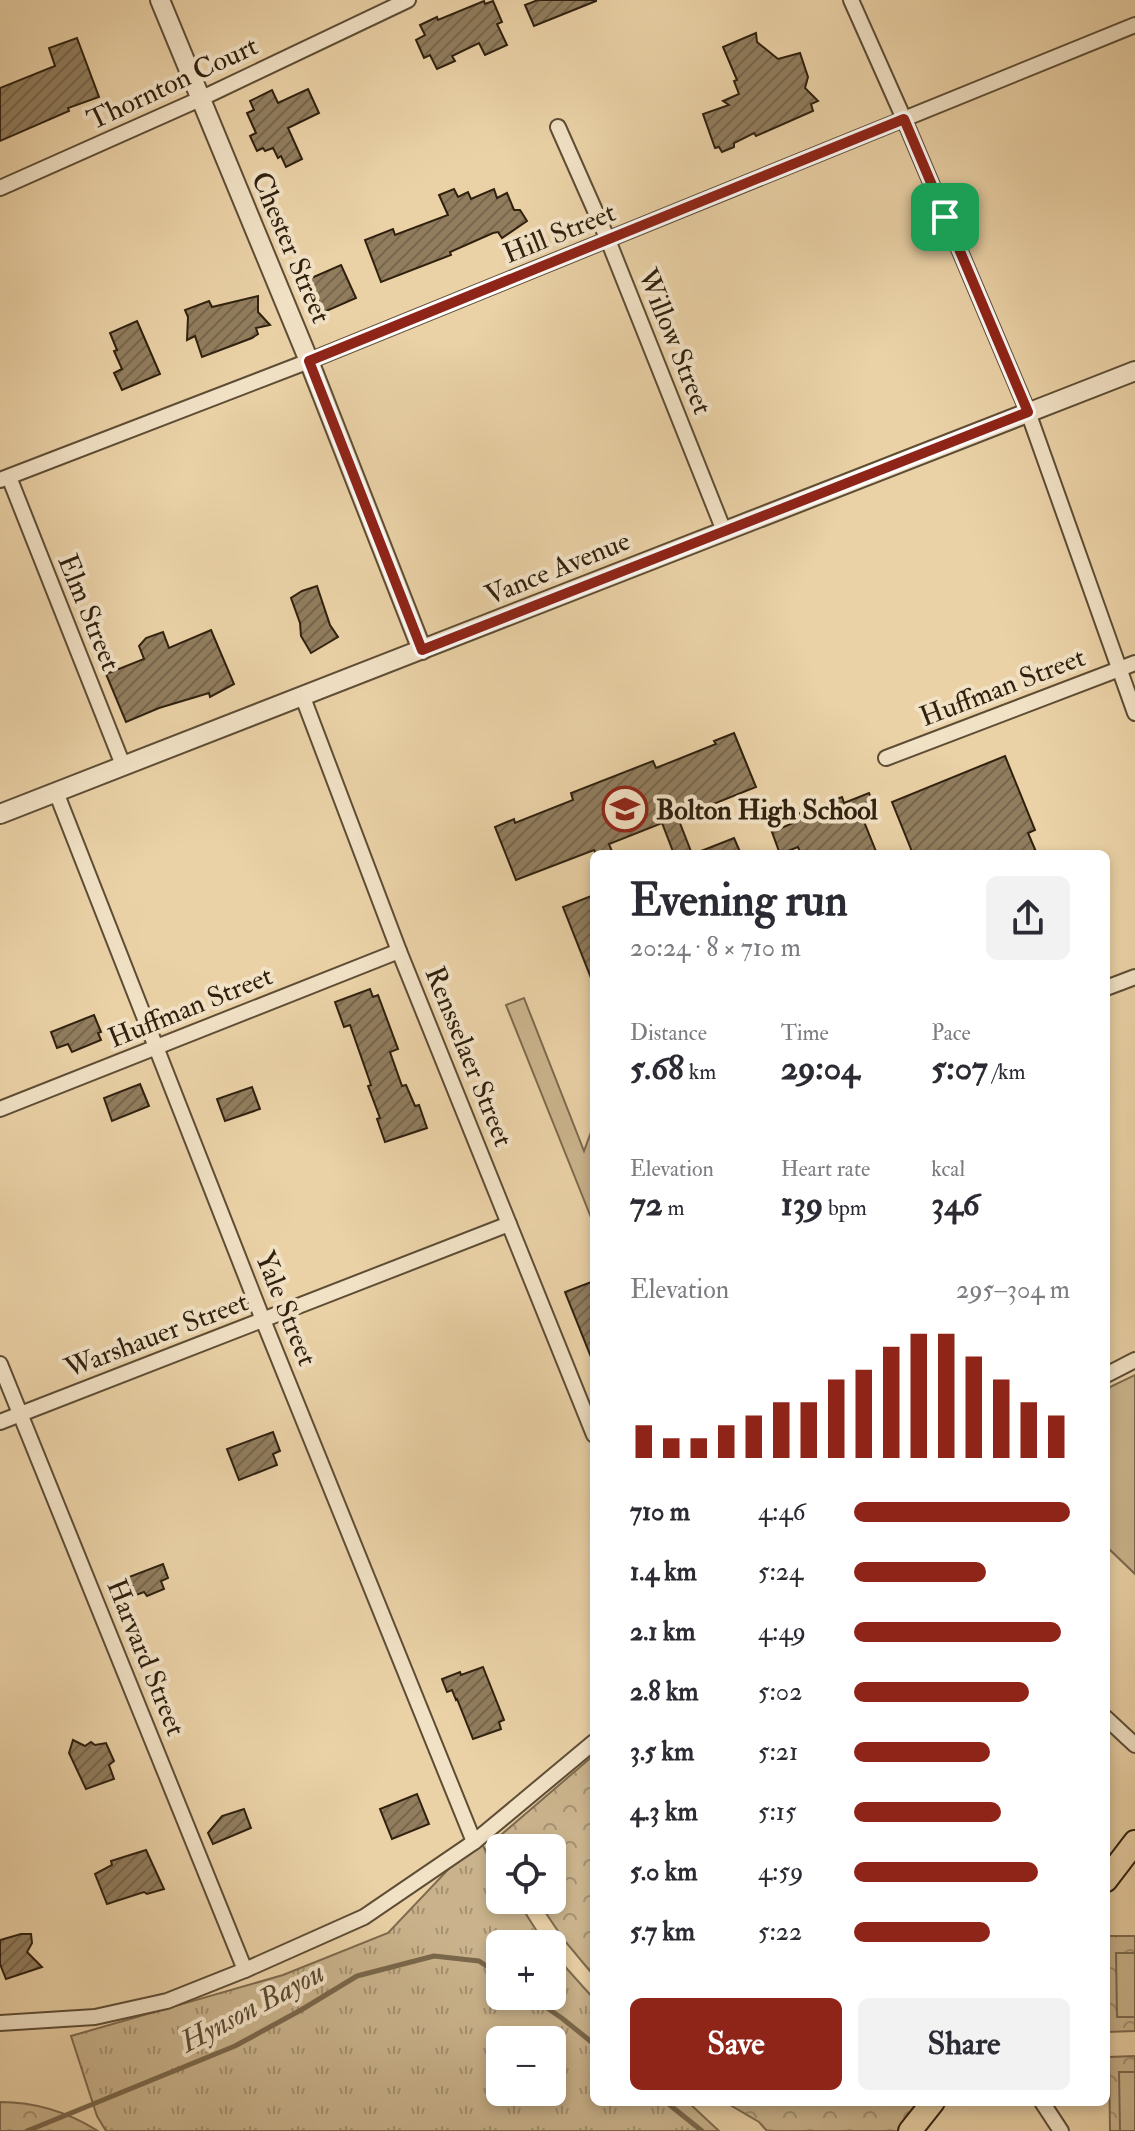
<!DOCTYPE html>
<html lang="en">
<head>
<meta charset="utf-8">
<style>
  :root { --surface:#fff; --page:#f2f2f3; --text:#2b2b33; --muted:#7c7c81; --accent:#8f2418 }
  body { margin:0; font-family:"IM FELL Double Pica",serif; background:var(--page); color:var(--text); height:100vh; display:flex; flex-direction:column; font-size:30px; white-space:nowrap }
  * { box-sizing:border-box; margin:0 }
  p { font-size:26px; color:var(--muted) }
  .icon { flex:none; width:44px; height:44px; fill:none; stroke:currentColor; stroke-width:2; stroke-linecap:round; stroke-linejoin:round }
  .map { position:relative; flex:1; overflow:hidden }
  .side { position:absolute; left:590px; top:850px; width:520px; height:1256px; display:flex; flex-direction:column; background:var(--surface); border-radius:12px; box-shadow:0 4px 12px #0003 }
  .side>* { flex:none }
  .fabs { position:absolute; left:486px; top:1834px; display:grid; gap:16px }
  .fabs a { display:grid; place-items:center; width:80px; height:80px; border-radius:12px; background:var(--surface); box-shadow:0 4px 12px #0003; font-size:40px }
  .pin { position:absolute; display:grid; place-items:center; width:68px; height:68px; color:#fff; margin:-34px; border-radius:16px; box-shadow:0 4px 12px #0006 }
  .round { display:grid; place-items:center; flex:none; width:84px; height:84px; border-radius:12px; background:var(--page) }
  .head { display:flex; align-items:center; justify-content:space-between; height:136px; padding:0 40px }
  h1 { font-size:44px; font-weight:800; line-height:60px }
  .stats { display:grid; grid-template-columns:repeat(3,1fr); gap:12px; height:136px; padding:8px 40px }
  .stats div { display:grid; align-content:center }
  .stats b { font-size:34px; font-weight:800 }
  .stats small { font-size:22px; font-weight:400 }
  .stats p { font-size:22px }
  .chart { height:224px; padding:16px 40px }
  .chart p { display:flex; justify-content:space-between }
  .chart svg { width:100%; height:144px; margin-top:8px; stroke:var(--accent); stroke-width:6 }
  .button { display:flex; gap:16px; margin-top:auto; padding:16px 40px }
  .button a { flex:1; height:92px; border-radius:12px; background:var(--accent); color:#fff; font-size:32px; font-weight:800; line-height:92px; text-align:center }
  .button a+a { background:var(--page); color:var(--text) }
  ul { padding:0 40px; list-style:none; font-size:26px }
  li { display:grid; grid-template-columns:128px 96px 1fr; align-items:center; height:60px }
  li i { height:20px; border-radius:10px; background:var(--accent) }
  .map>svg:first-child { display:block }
  .grass { fill:url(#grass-tufts); stroke:#7d6a4e; stroke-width:2; fill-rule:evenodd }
  .forest { fill:url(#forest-crowns); stroke:#7d6a4e; stroke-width:2 }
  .pitch { fill:#cab38c; stroke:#7d6a4e; stroke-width:2 }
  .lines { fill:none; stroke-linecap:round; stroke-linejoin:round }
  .stream { stroke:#7a674b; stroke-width:5 }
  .building { fill:url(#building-hatch); stroke:#30210f; stroke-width:2 }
  .minor-casing { stroke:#5e4d35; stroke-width:18 }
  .tertiary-casing { stroke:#5e4d35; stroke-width:22 }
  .primary-casing { stroke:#30210f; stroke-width:26 }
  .minor { stroke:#f1e1c5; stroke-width:14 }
  .tertiary { stroke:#f1e1c5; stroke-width:18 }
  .primary { stroke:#ead1a6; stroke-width:22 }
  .route-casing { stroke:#fff; stroke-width:16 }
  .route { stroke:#8f2418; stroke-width:10 }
  .labels { text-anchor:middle; stroke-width:8; stroke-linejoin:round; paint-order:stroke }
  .street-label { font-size:28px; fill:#30210f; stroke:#f1e1c5 }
  .poi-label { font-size:28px; font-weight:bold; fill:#30210f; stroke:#f1e1c5; text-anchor:start }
  .water-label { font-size:30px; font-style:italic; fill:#5b4a32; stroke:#f1e1c5 }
</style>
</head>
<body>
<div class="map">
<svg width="1135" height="2131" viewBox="0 0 1135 2131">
  <defs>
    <pattern id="grass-tufts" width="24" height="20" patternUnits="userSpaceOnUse" patternTransform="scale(2)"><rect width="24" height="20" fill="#cab38c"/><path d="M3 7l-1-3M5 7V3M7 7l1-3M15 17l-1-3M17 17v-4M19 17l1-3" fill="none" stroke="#a49171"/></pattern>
    <pattern id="forest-crowns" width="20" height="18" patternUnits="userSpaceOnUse" patternTransform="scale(2)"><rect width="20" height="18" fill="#cab38c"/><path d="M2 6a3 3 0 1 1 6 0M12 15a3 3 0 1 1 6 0" fill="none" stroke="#a49171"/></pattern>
    <pattern id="building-hatch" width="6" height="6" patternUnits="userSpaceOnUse" patternTransform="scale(2)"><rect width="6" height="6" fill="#917d5e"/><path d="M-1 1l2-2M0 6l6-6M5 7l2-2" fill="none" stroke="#77664c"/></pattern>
  </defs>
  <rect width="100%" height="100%" fill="#ead1a6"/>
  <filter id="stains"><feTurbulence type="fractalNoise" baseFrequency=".0025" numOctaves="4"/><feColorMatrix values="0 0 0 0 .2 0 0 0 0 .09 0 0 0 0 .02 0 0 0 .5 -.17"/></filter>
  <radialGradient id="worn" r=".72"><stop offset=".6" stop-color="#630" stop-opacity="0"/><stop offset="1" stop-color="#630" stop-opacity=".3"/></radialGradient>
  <path class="grass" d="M478,1838L500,1873V1900H517L545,1944H500V1996H552V1952L594,1999V2102H688L719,2131H106L97,2116L71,2036L283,1975L388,1933ZM500,2040H552V2092H500Z"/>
  <g class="forest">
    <path d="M594,1755V1976L564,1940L537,1900H552V1848H501L495,1840Z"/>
    <path d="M1106,1936H1135V2031L1108,2032Z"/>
    <path d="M1135,2056V2131H1110L1109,2057Z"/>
    <path d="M0,2102C35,2102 68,2112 98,2131H0Z"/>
    <path d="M725,2102H933L910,2131H767L759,2122Z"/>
  </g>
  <g class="pitch">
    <path d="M524,998L584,1151L594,1124V1225L506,1005Z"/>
    <path d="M1135,1375V1574L1106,1546V1389Z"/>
    <path d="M1116,1953H1135V2017H1117Z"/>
    <path d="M1119,2072H1135V2131H1120Z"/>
  </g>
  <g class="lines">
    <g class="stream">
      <path d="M530,1996L563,2019L594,2044"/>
      <path d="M666,2102L702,2131"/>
      <path d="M27,2131L235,2046L301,2010L357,1976L434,1956L479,1961L500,1975"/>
    </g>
  </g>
  <g class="building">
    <path d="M538,0H596V1L534,26L525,5Z"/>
    <path d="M484,1L485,4L493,1L502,22L497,24L507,45L485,55L479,43L452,56L455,61L437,69L430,55L424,58L416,40L425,35L420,25L437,17L438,20Z"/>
    <path d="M756,33L757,42L778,59L800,53L808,77L805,88L818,101L811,104L813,111L756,136L754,133L734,143V147L722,152L719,147L715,148L703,114L729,105L723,101L739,94L734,81L737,80L723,47Z"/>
    <path d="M77,38L99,97L68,108L69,111L0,141V88L55,66L49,48Z"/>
    <path d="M308,89L319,113L288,128L302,159L286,167L281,156L278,158L273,148L265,151L263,148L257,151L250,136L256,133L247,113L254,110L250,101L272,90L278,103Z"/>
    <path d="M454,189L458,197L468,192L471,199L494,189L497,198L507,193L514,210H520L527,221L502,238L498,232L493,233L450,252L451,255L381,282L365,240L393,229L395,235L448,215L439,195Z"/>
    <path d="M341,265L356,298L324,312L309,279Z"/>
    <path d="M258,296V312L270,325L256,328L258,334L252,338L202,357L195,336L187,340L188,317L185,310L209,301L212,307Z"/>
    <path d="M137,321L160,374L122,390L114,373L122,369L114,351L117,350L110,333Z"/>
    <path d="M317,586L330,625L338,637L311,653L301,636L300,623L291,598L302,591Z"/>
    <path d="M211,630L234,684L210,697L209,693L159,708L126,722L106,674L144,659L139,646L146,638L163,632L169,648Z"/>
    <path d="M734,733L756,787L678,818L692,854H674L662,823L609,844L613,854H596L594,850L516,880L495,827L514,819L515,823L573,800L571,793L653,761L656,768L716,744L714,741Z"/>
    <path d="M1005,756L1035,830L1028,833L1037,854H913L892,802Z"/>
    <path d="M869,793L877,813L863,819L877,854H801L798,847L780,854L772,832L793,823L790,817L842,797L844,803Z"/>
    <path d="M734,838L741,854H696V853Z"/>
    <path d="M594,895V983H593L563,907Z"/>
    <path d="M370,989L373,997L378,995L398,1049L390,1052L402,1086L406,1085L415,1106L419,1105L427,1128L385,1142L377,1119L380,1118L368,1086L371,1085L350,1025L344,1027L335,1002Z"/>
    <path d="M94,1015L101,1032L98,1033L101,1040L72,1052L68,1044L57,1048L51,1032Z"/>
    <path d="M140,1084L149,1106L112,1121L104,1098Z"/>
    <path d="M252,1087L260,1109L225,1121L217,1099Z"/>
    <path d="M594,1281V1362H593L565,1292Z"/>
    <path d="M273,1432L280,1451L273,1454L277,1465L239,1480L227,1449Z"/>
    <path d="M163,1564L168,1578L161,1581L164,1589L147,1596L144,1592L136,1595L129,1577Z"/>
    <path d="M483,1667L504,1720L499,1722L501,1729L473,1739L457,1699L456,1700L452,1690L447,1692L442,1679L460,1672L461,1675Z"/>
    <path d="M73,1740L85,1746L91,1742L95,1745L106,1743L114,1761L109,1765L114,1779L86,1789L69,1753Z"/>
    <path d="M417,1794L429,1824L392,1839L380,1809Z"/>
    <path d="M244,1809L251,1828L213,1844L208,1833L222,1816Z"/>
    <path d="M146,1850L164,1889L147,1894L144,1892L107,1904L95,1874L112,1865L111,1861Z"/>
    <path d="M21,1934H31L32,1943L27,1952L42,1967L6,1979L0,1964V1940Z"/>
  </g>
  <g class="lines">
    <g class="minor-casing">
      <g id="minor">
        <path d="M851,0L904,119L1028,412L1135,713"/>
        <path d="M558,127L608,240L724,531"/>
        <path d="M0,188L200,99L408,0"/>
        <path d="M9,477L123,765"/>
        <path d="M0,480L309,361L1135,25"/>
        <path d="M302,695L399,951L594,1435"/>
        <path d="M886,758L1135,663"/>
        <path d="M56,792L263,1320L474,1842"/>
        <path d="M1106,988L1135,977"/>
        <path d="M0,1109L399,951"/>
        <path d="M0,1364L245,1970"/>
        <path d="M1106,1375L1135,1360"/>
        <path d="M0,1422L509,1224"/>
        <path d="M1106,1718L1135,1745"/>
        <path d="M0,2023L95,2017L167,2001L245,1970L364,1917L474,1842L594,1742"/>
        <path d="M1042,2102L1061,2131"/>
      </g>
    </g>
    <g class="tertiary-casing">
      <g id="tertiary">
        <path d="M160,0L309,361L422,650"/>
        <path d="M0,814L1135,371"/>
      </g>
    </g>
    <g class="primary-casing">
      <g id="primary">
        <path d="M1106,1880L1135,1842"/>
        <path d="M910,2131L933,2102"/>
      </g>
    </g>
    <use href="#minor" class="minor"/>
    <use href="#tertiary" class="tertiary"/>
    <use href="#primary" class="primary"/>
  </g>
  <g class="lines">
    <g class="route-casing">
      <path id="route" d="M904,119L1028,412L422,650L309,361Z"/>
    </g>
    <use href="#route" class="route"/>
  </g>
  <defs>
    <g id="school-ring" transform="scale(2.3)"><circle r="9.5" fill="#f1e1c5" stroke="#8f2418" stroke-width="1.5"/><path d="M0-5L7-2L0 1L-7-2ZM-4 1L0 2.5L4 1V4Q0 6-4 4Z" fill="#8f2418"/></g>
  </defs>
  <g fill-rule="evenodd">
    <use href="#school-ring" x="625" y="809"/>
  </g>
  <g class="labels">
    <g class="street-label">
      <text transform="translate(172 82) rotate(-25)" y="10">Thornton Court</text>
      <text transform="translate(559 232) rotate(-22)" y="10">Hill Street</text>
      <text transform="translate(292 247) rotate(67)" y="10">Chester Street</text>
      <text transform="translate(676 341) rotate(68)" y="10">Willow Street</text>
      <text transform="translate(557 567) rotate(-22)" y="10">Vance Avenue</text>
      <text transform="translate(90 612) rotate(68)" y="10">Elm Street</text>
      <text transform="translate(1002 686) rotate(-21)" y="10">Huffman Street</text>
      <text transform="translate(190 1006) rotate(-22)" y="10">Huffman Street</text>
      <text transform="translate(470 1056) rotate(68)" y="10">Rensselaer Street</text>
      <text transform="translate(287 1308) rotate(68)" y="10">Yale Street</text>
      <text transform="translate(156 1334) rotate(-21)" y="10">Warshauer Street</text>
      <text transform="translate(147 1657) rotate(68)" y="10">Harvard Street</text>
    </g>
    <g class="poi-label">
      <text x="656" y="819">Bolton High School</text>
    </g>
    <g class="water-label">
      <text transform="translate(252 2007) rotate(-28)" y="10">Hynson Bayou</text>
    </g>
  </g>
  <rect width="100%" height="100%" filter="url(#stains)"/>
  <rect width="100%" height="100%" fill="url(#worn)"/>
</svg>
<div class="fabs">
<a><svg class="icon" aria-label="locate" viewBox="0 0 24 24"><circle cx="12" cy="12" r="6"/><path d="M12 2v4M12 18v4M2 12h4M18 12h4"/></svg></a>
<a>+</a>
<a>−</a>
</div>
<div class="pin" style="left:945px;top:217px;background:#1e9e55"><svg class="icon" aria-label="arrive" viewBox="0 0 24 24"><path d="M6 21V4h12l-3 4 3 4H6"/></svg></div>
<section class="side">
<div class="head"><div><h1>Evening run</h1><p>20:24 · 8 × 710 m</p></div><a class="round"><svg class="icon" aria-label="share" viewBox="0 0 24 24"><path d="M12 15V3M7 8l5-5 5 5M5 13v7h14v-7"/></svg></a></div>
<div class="stats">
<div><p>Distance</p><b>5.68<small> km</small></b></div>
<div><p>Time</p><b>29:04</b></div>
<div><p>Pace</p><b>5:07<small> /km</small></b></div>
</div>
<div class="stats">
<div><p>Elevation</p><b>72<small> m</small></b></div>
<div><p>Heart rate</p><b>139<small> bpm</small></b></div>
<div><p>kcal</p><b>346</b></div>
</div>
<div class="chart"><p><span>Elevation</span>295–304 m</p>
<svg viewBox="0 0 160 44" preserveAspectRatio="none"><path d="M5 44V34M15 44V38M25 44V38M35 44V34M45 44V31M55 44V27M65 44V27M75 44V20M85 44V17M95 44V10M105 44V6M115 44V6M125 44V13M135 44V20M145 44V27M155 44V31"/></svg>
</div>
<ul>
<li><b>710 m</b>4:46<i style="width:100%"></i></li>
<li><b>1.4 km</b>5:24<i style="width:61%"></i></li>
<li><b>2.1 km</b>4:49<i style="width:96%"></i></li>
<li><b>2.8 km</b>5:02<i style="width:81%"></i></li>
<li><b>3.5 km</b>5:21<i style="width:63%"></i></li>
<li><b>4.3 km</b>5:15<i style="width:68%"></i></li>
<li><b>5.0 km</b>4:59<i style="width:85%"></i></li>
<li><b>5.7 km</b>5:22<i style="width:63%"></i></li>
</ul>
<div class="button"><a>Save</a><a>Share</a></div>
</section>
</div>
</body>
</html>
